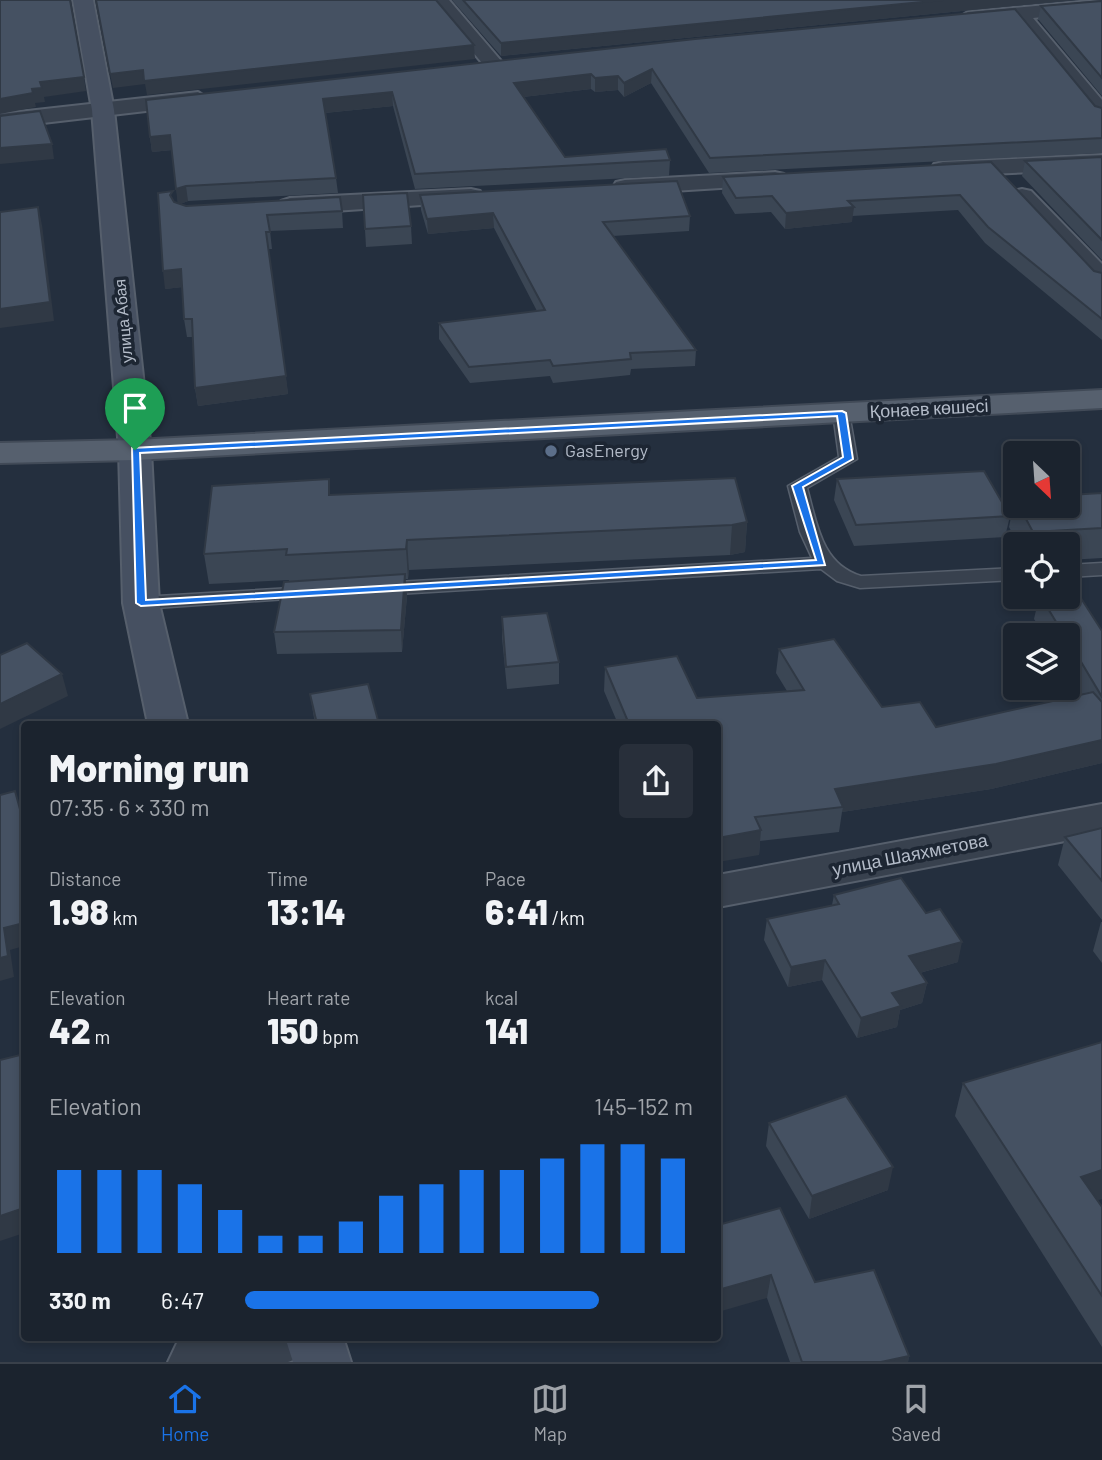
<!DOCTYPE html>
<html lang="en">
<head>
<meta charset="utf-8">
<style>
  :root { --surface:#1b232e; --page:#282f3a; --text:#f1f3f6; --muted:#a0a4aa; --line:#39404a; --accent:#1a73e8 }
  body { margin:0; font-family:Barlow,sans-serif; background:var(--page); color:var(--text); height:100vh; display:flex; flex-direction:column; font-size:26px; white-space:nowrap }
  * { box-sizing:border-box; margin:0 }
  p { font-size:23px; color:var(--muted) }
  .icon { flex:none; width:38px; height:38px; fill:none; stroke:currentColor; stroke-width:2; stroke-linecap:round; stroke-linejoin:round }
  .map { position:relative; flex:1; overflow:hidden }
  .side { position:absolute; left:21px; top:721px; width:700px; height:620px; display:flex; flex-direction:column; background:var(--surface); border-radius:7px; box-shadow:0 4px 10px #0003,0 0 0 2px var(--line) }
  .side>* { flex:none }
  .needle { width:46px; rotate:155deg }
  .buttons { position:absolute; left:1003px; top:441px; display:grid; gap:14px }
  .buttons a { display:grid; place-items:center; width:77px; height:77px; border-radius:7px; background:var(--surface); box-shadow:0 4px 10px #0003,0 0 0 2px var(--line); font-size:35px }
  .pin { position:absolute; display:grid; place-items:center; width:60px; height:60px; color:#fff; margin:-72px -30px; border-radius:50% 50% 50% 0; rotate:-45deg; box-shadow:0 0 7px #0007 }
  .pin .icon { rotate:45deg }
  .round { display:grid; place-items:center; flex:none; width:74px; height:74px; border-radius:7px; background:var(--page) }
  .summary { display:flex; align-items:center; justify-content:space-between; height:119px; padding:0 28px }
  h1 { font-size:38px; font-weight:800; line-height:52px }
  .figures { display:grid; grid-template-columns:repeat(3,1fr); gap:10px; height:119px; padding:7px 28px }
  .figures div { display:grid; align-content:center }
  .figures b { font-size:35px; font-weight:800 }
  .figures small { font-size:19px; font-weight:400 }
  .figures p { font-size:19px }
  .chart { height:196px; padding:14px 28px }
  .chart p { display:flex; justify-content:space-between }
  .chart svg { width:100%; height:126px; margin-top:7px; stroke:var(--accent); stroke-width:6 }
  ul { padding:0 28px; list-style:none; font-size:23px }
  li { display:grid; grid-template-columns:112px 84px 1fr; align-items:center; height:52px }
  li i { height:18px; border-radius:9px; background:var(--accent) }
  .menu { display:flex; justify-content:space-around; align-items:center; height:98px; border-top:2px solid var(--line); background:var(--surface); font-size:19px; color:var(--muted) }
  .menu a { display:grid; justify-items:center; gap:4px }
  .menu .current { color:var(--accent) }
  .map>svg:first-child { display:block }
  .lines { fill:none; stroke-linecap:round; stroke-linejoin:round }
  .lane-casing { stroke:#565f6c; stroke-width:3 }
  .street-casing { stroke:#565f6c; stroke-width:4 }
  .secondary-casing { stroke:#565f6c; stroke-width:4 }
  .primary-casing { stroke:#414a57; stroke-width:4 }
  .lane { fill:#38414e; fill-rule:evenodd }
  .street { fill:#38414e; fill-rule:evenodd }
  .secondary { fill:#465061; fill-rule:evenodd }
  .primary { fill:#56606e; fill-rule:evenodd }
  .wall { fill:#3b4654 }
  .shaded-wall { fill:#303945 }
  .building { fill:#455162; stroke:#303945; stroke-width:2 }
  .route { fill:#1a73e8; stroke:#fff; stroke-width:2; fill-rule:evenodd }
  .service-dot { fill:#5c6f8a; stroke:#1d2633; stroke-width:2.5 }
  .labels { text-anchor:middle; stroke-width:7; stroke-linejoin:round; paint-order:stroke }
  .far-street-label { font-size:16px; fill:#b4bcc9; stroke:#1d2633 }
  .street-label { font-size:18px; fill:#b4bcc9; stroke:#1d2633 }
  .poi-label { font-size:18px; fill:#b4bcc9; stroke:#1d2633; text-anchor:start }
</style>
</head>
<body>
<div class="map">
<svg width="1102" height="1362" viewBox="0 0 1102 1362">
  <rect width="100%" height="100%" fill="#242f3e"/>
  <g class="lines">
    <g class="lane-casing">
      <g id="lane">
        <path d="M841,408L849,413L857,459L807,488C817,523 821,564 861,576L1015,568V580L860,588L837,581L821,569L380,595L370,589L380,583L812,558L800,532L788,486L839,457L833,413Z"/>
        <path d="M1102,563V575L1068,577V565Z"/>
        <path d="M309,587L316,589L319,593L316,597L141,609L131,603L141,597Z"/>
      </g>
    </g>
    <g class="street-casing">
      <g id="street">
        <path d="M429,0H449L502,62L506,66L502,70H488Z"/>
        <path d="M1102,0V11L1033,18L1102,100V121L1094,119L1014,19L968,24L958,18L968,12Z"/>
        <path d="M198,92L209,99L206,104L0,128V114Z"/>
        <path d="M1102,155V169L943,176L934,174L931,169L934,164L943,162Z"/>
        <path d="M775,172L784,174L787,179L784,184L625,194L616,192L613,187L616,182L625,180Z"/>
        <path d="M471,189L480,191L483,196L480,201L290,214L281,211L277,206L281,201L290,198Z"/>
        <path d="M1022,189L1031,191L1102,264V288L1092,286L1013,201L1010,196L1013,191Z"/>
        <path d="M1102,804V834L718,907V875Z"/>
        <path d="M191,1337H313L304,1356L288,1362H168L177,1343Z"/>
      </g>
    </g>
    <g class="secondary-casing">
      <g id="secondary">
        <path d="M73,0H93L114,110L151,450L159,603L188,724H148L123,603L119,450L92,110Z"/>
        <path d="M285,1337H343L351,1362H293Z"/>
      </g>
    </g>
    <g class="primary-casing">
      <path id="primary" d="M1102,390V408L135,460L0,463V443L135,440Z"/>
    </g>
    <use href="#lane" class="lane"/>
    <use href="#street" class="street"/>
    <use href="#secondary" class="secondary"/>
    <use href="#primary" class="primary"/>
  </g>
  <g class="wall">
    <path d="M452,0H1075L501,56Z"/>
    <path d="M1102,1V96L1038,19L1041,6Z"/>
    <path d="M695,39L1095,106L1102,108V153L709,173L651,83L624,97L618,90L595,92L591,89L523,97L565,157L670,160L669,176L415,189L393,106L325,113L336,178L338,193L188,201L180,204L186,206L342,211L343,228L270,231L272,249H268L288,394L198,406L195,388L193,337H187L184,319L182,287L165,289L174,202L178,203L172,150L152,152L150,137Z"/>
    <path d="M1102,157V260L1022,176L1025,161Z"/>
    <path d="M991,162L1094,271L1102,273V340L985,243L958,210L852,216V222L785,229L771,212L735,214L722,193L723,177Z"/>
    <path d="M363,195L411,226L412,244L366,247Z"/>
    <path d="M420,195L690,216L689,231L613,236L696,350L695,366L631,369L630,375L553,383L550,376L470,383L439,339V323L537,311L494,228L428,234L421,210Z"/>
    <path d="M329,479L330,495L747,522L745,552L730,555L409,570L408,579H405L407,596L402,652L277,654L274,632L289,580L209,584L204,554Z"/>
    <path d="M837,479L1010,516L1005,537L854,546L834,500Z"/>
    <path d="M1102,493V558L1068,560V544H1018L1009,527L1015,497V506H1068Z"/>
    <path d="M1039,597H1068L1102,631V763L991,789L842,812L839,832L760,841L759,855L718,724H618L604,691L605,667L697,698L787,691L776,673L779,649L882,707L936,727L1080,695L1068,674V635H1044L1034,619Z"/>
    <path d="M502,617L559,662V684L507,689L502,638Z"/>
    <path d="M310,694L379,724H315Z"/>
    <path d="M1102,828V920L1058,865L1065,837Z"/>
    <path d="M834,895L958,962L920,973L927,983L922,1003L900,1010L897,1027L857,1038L822,980L788,987L764,940L767,919L832,905Z"/>
    <path d="M1101,922H1102V963L1093,951Z"/>
    <path d="M963,1083L1098,1201L1102,1207V1347L955,1116Z"/>
    <path d="M769,1123L888,1190L809,1219L766,1146Z"/>
    <path d="M718,1225L815,1282L909,1356L908,1362H790L767,1298Z"/>
  </g>
  <g class="shaded-wall">
    <path d="M943,0H1075L501,56V43Z"/>
    <path d="M474,45L475,59L147,95L145,84L113,88L110,74L143,70Z"/>
    <path d="M652,69L651,83L624,97V83Z"/>
    <path d="M591,74V89L514,98V83Z"/>
    <path d="M618,76V90L595,92V78Z"/>
    <path d="M84,77L86,91L44,97L45,102L35,103L36,107L0,114V99L32,89L40,82Z"/>
    <path d="M392,92L393,106L324,113L323,99Z"/>
    <path d="M170,135L172,150L152,152L150,137Z"/>
    <path d="M52,144L54,159L0,164V148Z"/>
    <path d="M186,186L188,201L178,205L176,189Z"/>
    <path d="M38,207L42,225L54,321L0,328V309Z"/>
    <path d="M854,207L852,222L785,229L786,213Z"/>
    <path d="M493,213L494,228L428,234L427,219Z"/>
    <path d="M181,269L183,287L165,289L163,271Z"/>
    <path d="M286,376L288,394L198,406L195,388Z"/>
    <path d="M747,522L745,552L730,555L732,525Z"/>
    <path d="M407,540L409,570L408,579L406,549Z"/>
    <path d="M405,574L407,596L402,652L401,630Z"/>
    <path d="M62,674L68,696L0,729V704Z"/>
    <path d="M1102,740V763L991,789L842,812L843,807L835,789Z"/>
    <path d="M761,830L759,855L718,862V838Z"/>
    <path d="M24,923V946L10,950L14,977L0,981V958L4,928Z"/>
    <path d="M962,942L958,962L905,977L909,956Z"/>
    <path d="M825,960L822,980L788,987L791,967Z"/>
    <path d="M927,983L922,1003L900,1010L897,1027L857,1038L861,1018L892,993Z"/>
    <path d="M893,1167L888,1190L809,1219L812,1196Z"/>
    <path d="M1102,1170V1199L1070,1209L1081,1177Z"/>
    <path d="M24,1208V1233L0,1241V1216Z"/>
    <path d="M771,1275L767,1298L718,1312V1290Z"/>
    <path d="M909,1356L908,1362H881Z"/>
  </g>
  <g class="building">
    <path d="M0,0H70L84,77L40,82L42,88L32,89L33,93L0,99Z"/>
    <path d="M96,0H436L474,45L144,81L143,70L110,74Z"/>
    <path d="M463,0H943L501,43Z"/>
    <path d="M1102,1V78L1041,6Z"/>
    <path d="M1015,9L1095,106L1102,108V138L710,158L652,69L624,83L618,76L595,78L591,74L514,83L565,157L666,149L670,160L415,174L392,92L323,99L336,178L186,186L176,189L170,135L150,137L146,100L695,39Z"/>
    <path d="M40,111L52,144L0,148V116Z"/>
    <path d="M1102,157V240L1025,161Z"/>
    <path d="M991,162L1094,271L1102,273V319L988,227L960,195L848,201L854,207L786,213L772,196L736,198L723,177Z"/>
    <path d="M677,181L690,216L603,222L696,350L630,353L631,359L553,366L550,360L469,367L439,323L545,310L493,213L427,219L420,195Z"/>
    <path d="M173,191L170,195L174,202L186,206L340,197L342,211L267,215L270,232H266L286,376L195,388L192,319H184L181,269L163,271L158,193Z"/>
    <path d="M407,193L411,226L365,229L363,195Z"/>
    <path d="M38,207L50,302L0,309V212Z"/>
    <path d="M984,471L1010,516L856,525L837,479Z"/>
    <path d="M735,478L747,522L732,525L407,540L406,549L286,555L287,549L204,554L212,486L329,479V495Z"/>
    <path d="M1102,493V528L1033,532L1019,506H1068V495Z"/>
    <path d="M405,574L401,630L274,632L284,582Z"/>
    <path d="M1068,578L1102,631V697L1068,640V635H1064L1041,597H1068Z"/>
    <path d="M547,613L559,662L506,667L502,617Z"/>
    <path d="M834,639L882,707L920,702L936,727L1093,692L1102,702V740L996,764L835,789L843,807L755,817L761,830L718,838V724H629L605,667L677,656L697,698L804,690L779,649Z"/>
    <path d="M27,643L62,674L0,704V655Z"/>
    <path d="M368,684L379,724H317L310,694Z"/>
    <path d="M15,791L24,824V923L4,928L8,956L0,958V795Z"/>
    <path d="M1102,828V881L1065,837Z"/>
    <path d="M901,878L926,913L940,909L962,942L909,956L927,983L892,993L901,1006L861,1018L825,960L791,967L767,919L839,904L834,895Z"/>
    <path d="M1102,1042V1170L1081,1177L1102,1207V1296L963,1083Z"/>
    <path d="M24,1054V1208L0,1216V1060Z"/>
    <path d="M846,1096L893,1167L812,1196L769,1123Z"/>
    <path d="M780,1208L815,1282L874,1270L909,1356L881,1362H802L771,1275L718,1290V1225Z"/>
  </g>
  <path class="route" d="M842,411L846,413L853,459L803,487L825,565L141,606L136,603L132,448ZM837,416L843,457L792,486L816,560L146,600L140,453Z"/>
  <circle class="service-dot" cx="551" cy="451" r="7"/>
  <g class="labels">
    <g class="far-street-label">
      <text transform="translate(123 321) rotate(-95)" y="6">улица Абая</text>
    </g>
    <g class="street-label">
      <text transform="translate(929 409) rotate(-3)" y="6">Қонаев көшесі</text>
      <text transform="translate(910 855) rotate(-11)" y="6">улица Шаяхметова</text>
    </g>
    <g class="poi-label">
      <text x="565" y="457">GasEnergy</text>
    </g>
  </g>
</svg>
<div class="buttons">
<a><svg class="needle" viewBox="-14 -14 28 28"><path d="M0-13l5 13h-10z" fill="#e53935"/><path d="M0 13l5-13h-10z" fill="#a0a4aa"/></svg></a>
<a><svg class="icon" aria-label="locate" viewBox="0 0 24 24"><circle cx="12" cy="12" r="6"/><path d="M12 2v4M12 18v4M2 12h4M18 12h4"/></svg></a>
<a><svg class="icon" aria-label="layers" viewBox="0 0 24 24"><path d="M12 4l9 5-9 5-9-5zM3 14l9 5 9-5"/></svg></a>
</div>
<div class="pin" style="left:135px;top:450px;background:#1e9e55"><svg class="icon" aria-label="arrive" viewBox="0 0 24 24"><path d="M6 21V4h12l-3 4 3 4H6"/></svg></div>
<section class="side">
<div class="summary"><div><h1>Morning run</h1><p>07:35 · 6 × 330 m</p></div><a class="round"><svg class="icon" aria-label="share" viewBox="0 0 24 24"><path d="M12 15V3M7 8l5-5 5 5M5 13v7h14v-7"/></svg></a></div>
<div class="figures">
<div><p>Distance</p><b>1.98<small> km</small></b></div>
<div><p>Time</p><b>13:14</b></div>
<div><p>Pace</p><b>6:41<small> /km</small></b></div>
</div>
<div class="figures">
<div><p>Elevation</p><b>42<small> m</small></b></div>
<div><p>Heart rate</p><b>150<small> bpm</small></b></div>
<div><p>kcal</p><b>141</b></div>
</div>
<div class="chart"><p><span>Elevation</span>145–152 m</p>
<svg viewBox="0 0 160 44" preserveAspectRatio="none"><path d="M5 44V15M15 44V15M25 44V15M35 44V20M45 44V29M55 44V38M65 44V38M75 44V33M85 44V24M95 44V20M105 44V15M115 44V15M125 44V11M135 44V6M145 44V6M155 44V11"/></svg>
</div>
<ul>
<li><b>330 m</b>6:47<i style="width:79%"></i></li>
</ul>
</section>
</div>
<nav class="menu">
<a class="current"><svg class="icon" aria-label="home" viewBox="0 0 24 24"><path d="M3 11l9-7 9 7M6 9v11h12V9"/></svg>Home</a>
<a><svg class="icon" aria-label="map" viewBox="0 0 24 24"><path d="M3 6l6-2 6 2 6-2v14l-6 2-6-2-6 2zM9 4v14M15 6v14"/></svg>Map</a>
<a><svg class="icon" aria-label="saved" viewBox="0 0 24 24"><path d="M7 4h10v16l-5-4-5 4z"/></svg>Saved</a>
</nav>
</body>
</html>
